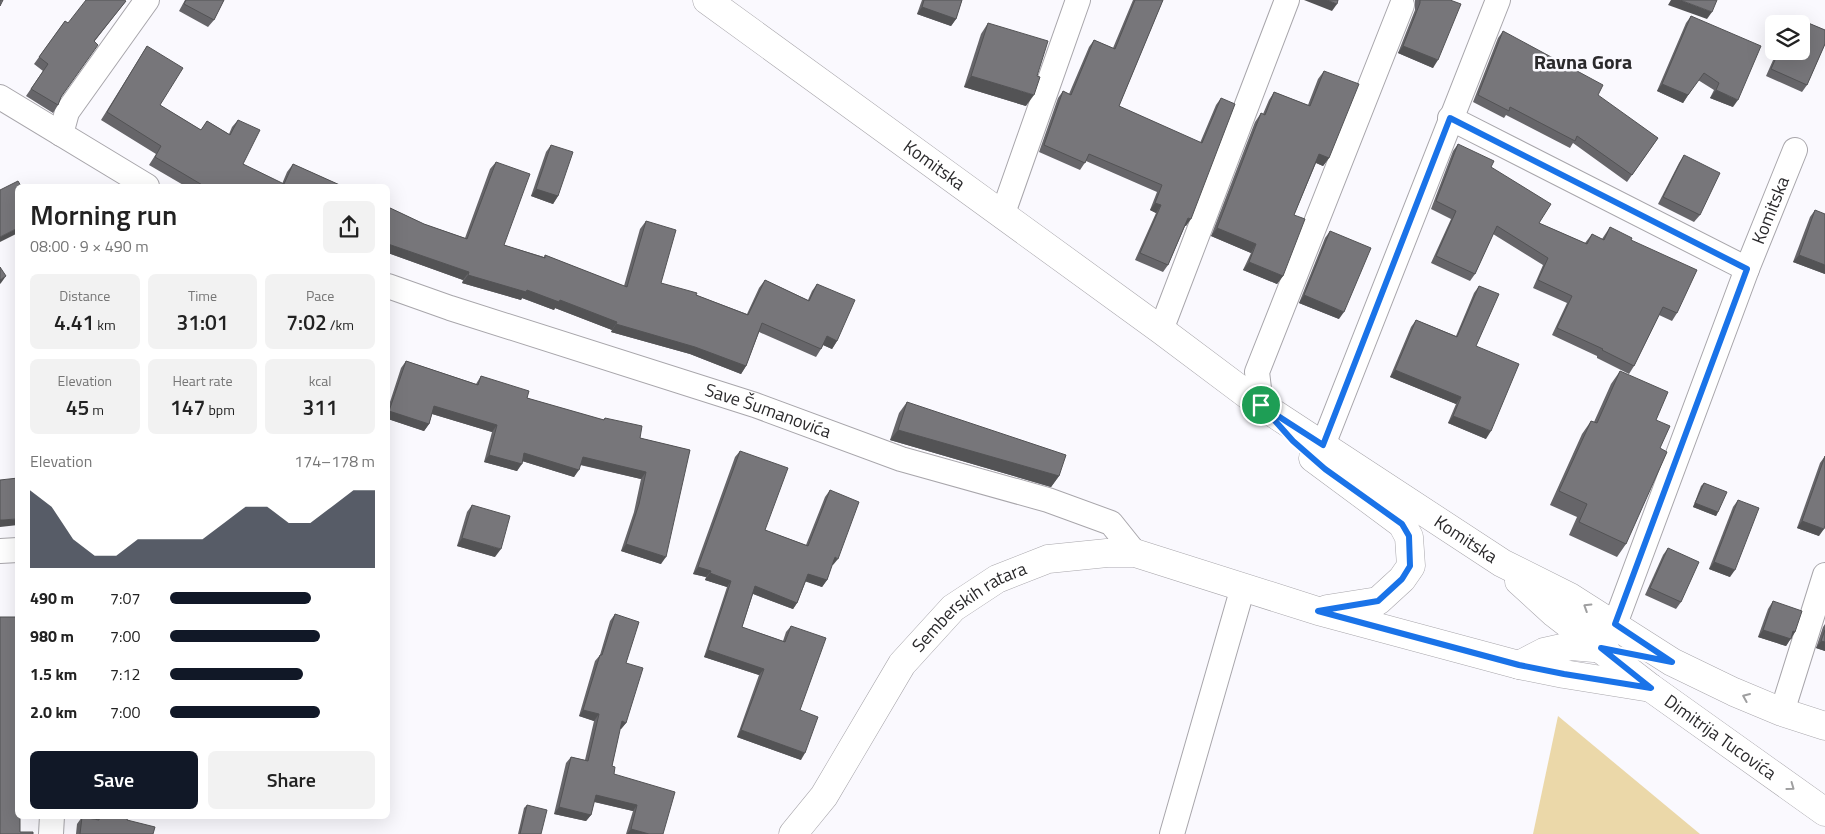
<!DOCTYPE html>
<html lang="en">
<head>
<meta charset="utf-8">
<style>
  :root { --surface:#fff; --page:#f2f2f2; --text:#222; --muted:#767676; --accent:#111827 }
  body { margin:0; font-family:"Titillium Web",sans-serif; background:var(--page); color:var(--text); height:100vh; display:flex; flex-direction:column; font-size:19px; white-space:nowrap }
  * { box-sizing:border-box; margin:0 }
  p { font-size:16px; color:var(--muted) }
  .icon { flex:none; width:28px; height:28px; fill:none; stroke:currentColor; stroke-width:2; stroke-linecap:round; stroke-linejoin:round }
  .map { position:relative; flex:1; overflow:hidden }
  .drawer { position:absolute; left:15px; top:184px; width:375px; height:635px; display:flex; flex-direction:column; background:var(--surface); border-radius:8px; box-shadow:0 5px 20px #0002 }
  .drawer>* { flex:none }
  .buttons { position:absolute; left:1765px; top:15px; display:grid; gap:10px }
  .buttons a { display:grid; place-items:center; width:45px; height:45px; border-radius:8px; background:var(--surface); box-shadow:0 5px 20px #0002; font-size:25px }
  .pin { position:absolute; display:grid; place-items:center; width:42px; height:42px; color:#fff; margin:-21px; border:2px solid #fff; border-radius:50%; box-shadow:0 1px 5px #0007 }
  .round { display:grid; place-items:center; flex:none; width:52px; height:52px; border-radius:8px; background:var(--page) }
  .overview { display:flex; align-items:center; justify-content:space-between; height:85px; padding:0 15px }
  h1 { font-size:28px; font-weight:600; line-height:38px }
  .metrics { display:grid; grid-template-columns:repeat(3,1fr); gap:8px; height:85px; padding:5px 15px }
  .metrics div { display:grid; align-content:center; border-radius:8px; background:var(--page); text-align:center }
  .metrics b { font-size:21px; font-weight:600 }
  .metrics small { font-size:14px; font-weight:400 }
  .metrics p { font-size:14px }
  .chart { height:140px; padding:10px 15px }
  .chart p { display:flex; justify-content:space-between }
  .chart svg { width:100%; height:90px; margin-top:5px; fill:var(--accent); opacity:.7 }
  .cta { display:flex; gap:10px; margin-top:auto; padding:10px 15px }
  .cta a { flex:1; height:58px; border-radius:8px; background:var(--accent); color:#fff; font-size:20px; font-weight:600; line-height:58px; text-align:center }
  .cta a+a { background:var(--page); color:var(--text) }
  ul { padding:0 15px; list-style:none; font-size:16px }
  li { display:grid; grid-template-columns:80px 60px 1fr; align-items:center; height:38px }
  li i { height:12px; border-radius:6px; background:var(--accent) }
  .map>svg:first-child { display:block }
  .green { fill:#ebd8a9 }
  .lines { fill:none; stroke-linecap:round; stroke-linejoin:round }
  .minor-casing { stroke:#a8a6ab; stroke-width:26 }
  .secondary-casing { stroke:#a8a6ab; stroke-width:29 }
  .minor { stroke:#fff; stroke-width:24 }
  .secondary { stroke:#fff; stroke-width:28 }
  .wall { fill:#666569 }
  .shaded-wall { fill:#535355 }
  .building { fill:#77767a; stroke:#535355 }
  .oneway { stroke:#9f9fa0 }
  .route-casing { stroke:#fff; stroke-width:10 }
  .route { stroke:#1a73e8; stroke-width:6 }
  .labels { text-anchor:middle; stroke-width:5; stroke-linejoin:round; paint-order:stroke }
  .street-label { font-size:18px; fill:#2a292b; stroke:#faf9fe }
  .quarter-label { font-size:20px; font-weight:bold; fill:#2a292b; stroke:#faf9fe }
</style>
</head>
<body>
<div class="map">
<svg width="1825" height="834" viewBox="0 0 1825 834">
  <rect width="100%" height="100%" fill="#faf9fe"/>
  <path class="green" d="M1558,716L1700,834H1533Z"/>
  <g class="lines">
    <g class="minor-casing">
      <g id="minor">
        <path d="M0,97L147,186"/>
        <path d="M1450,118L1747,269"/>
        <path d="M61,134L67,112L147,0"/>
        <path d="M1002,216L1078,0"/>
        <path id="s1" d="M388,286L450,308L755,405L901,459L1048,500L1111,523L1135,553"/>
        <path d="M1161,330L1287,0"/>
        <path d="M1261,405L1257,372L1402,5"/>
        <path d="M1323,445L1498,0"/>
        <path d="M0,551L18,550"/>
        <path id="s2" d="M1615,624L1747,269L1795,150"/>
        <path d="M1782,712L1825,575"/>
        <path d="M51,834L52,816"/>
        <path d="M1172,834L1243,587"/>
      </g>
    </g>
    <g class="secondary-casing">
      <g id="secondary">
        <path id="s3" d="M707,0L1161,330L1261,405L1502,563L1570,597L1672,662L1734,692L1782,712L1825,726"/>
        <path d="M1313,458L1402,524L1409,537L1411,566L1402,579L1378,601L1327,609"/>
        <path id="s4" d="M1519,581L1554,613L1651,688L1825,812"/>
        <path d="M1519,665L1544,652L1571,646L1605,649"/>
        <path id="s5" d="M793,834L824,796L902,664L953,608L997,579L1048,559L1107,553H1135L1318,611L1519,665L1564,674L1651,688"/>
      </g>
    </g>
    <use href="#minor" class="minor"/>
    <use href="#secondary" class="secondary"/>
  </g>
  <g class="wall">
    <path d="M185,0H224L214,20L208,27L179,11Z"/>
    <path d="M922,0H962L956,19L951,26L917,14Z"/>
    <path d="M1133,0H1163L1119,106L1200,143L1216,105L1221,98L1186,226H1185L1168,265L1163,272L1135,260L1156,213L1150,210L1157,192L1086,161L1080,170L1039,152L1058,98L1063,91L1069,94L1089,47L1094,40L1113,48Z"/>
    <path d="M1415,0H1450L1433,68L1398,53L1415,10Z"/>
    <path d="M126,1L94,42L61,97L58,105L53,113L26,96L43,71L34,64L65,21L68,23Z"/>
    <path d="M1691,16L1733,107L1710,98L1714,90L1698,80L1683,103L1657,91L1686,23Z"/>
    <path d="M1794,17L1825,30V44L1807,85L1802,92L1766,76L1777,51H1801V24H1789Z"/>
    <path d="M988,23L1026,106L964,87L981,34Z"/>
    <path d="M1503,31L1658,138L1627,182L1573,143L1570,148L1506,115L1504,118L1473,102L1498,38Z"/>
    <path d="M147,46L160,105L201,130L207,121L229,134L232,127L238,120L243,164L282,184L287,172L293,164L342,186H185L149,165L156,154L101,120Z"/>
    <path d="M1324,71L1329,158L1323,166L1316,163L1294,215L1283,276L1277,284L1243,270L1251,253L1211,236L1255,122L1261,113L1263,114L1269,100L1274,92L1308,105L1318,79Z"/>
    <path d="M1458,144L1491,167L1539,223L1585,243L1592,234L1602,239L1610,227L1631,240L1677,313L1672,321L1659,315L1634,366L1629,374L1597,358V356L1552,335L1567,303L1533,288L1543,265L1493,234L1475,274L1470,281L1431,263L1451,219L1431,209L1453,151Z"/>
    <path d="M551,145L558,196L553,204L531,196L546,152Z"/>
    <path d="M1684,155L1700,215L1694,222L1658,204L1679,163Z"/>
    <path d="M496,162L504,245L544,257L545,255L624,286L640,229L646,221L661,283L696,295L747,314L759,288L765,280L808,300L812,291L817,284L837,341L832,349L823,345L821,349L816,357L759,332L746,366L741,374L690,354L611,332L612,330L555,308L554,310L522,298L521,300L462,283L463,280L388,253V207L424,224L465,238L490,169Z"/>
    <path d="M1815,210L1825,274L1793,262L1810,217Z"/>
    <path d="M1330,231L1339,319L1299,303L1325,238Z"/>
    <path d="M1479,286L1476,346L1486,439L1448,423L1456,404L1390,377L1411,327L1416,320L1456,336L1474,293Z"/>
    <path d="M406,361L476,384L481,376L527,398L603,420L605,418L640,438L690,450L661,564L621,551L634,512L641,479L580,465L574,477L522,461L517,471L484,462L492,432L432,414L429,424L424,431L388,419V408L401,368Z"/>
    <path d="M1620,371L1656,420L1660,448L1626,544L1617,557L1569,535L1577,517L1550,505L1582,434L1591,421L1594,422L1611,384Z"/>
    <path d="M907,402L1059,476L1051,487L890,440L899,413Z"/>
    <path d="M740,451L765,530L806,545L825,497L830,490L833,565H832L827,580L822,587L806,581L797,603L793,609L753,594L742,627L783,641L786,632L791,626L800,710L801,760L737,737L759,675L704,657L727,587L705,580L706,577L693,574L735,457Z"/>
    <path d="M1825,456L1819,536L1797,528L1820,463Z"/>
    <path d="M1704,483L1718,512L1716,516L1693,507L1701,486Z"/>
    <path d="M1738,500L1730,577L1709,569L1733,507Z"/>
    <path d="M472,505L495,557L457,546L467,512Z"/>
    <path d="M1668,548L1681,602L1676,609L1645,595L1663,555Z"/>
    <path d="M1773,601L1795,632L1786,646L1758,637L1768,609Z"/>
    <path d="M615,614L626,663V723L621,729H620L612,766L614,774L663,834H626L633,811L594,802L591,815L586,821L554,814L566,763L571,757L585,760L594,721L579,716L595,661L600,655L610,621Z"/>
    <path d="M1825,624V651L1816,648L1823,627Z"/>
    <path d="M527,805L541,834H518L524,808Z"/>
    <path d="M96,816H128L127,820L153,834H76L77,824L82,817L96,820Z"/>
  </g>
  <g class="shaded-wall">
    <path d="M1304,0H1327L1337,4L1332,11Z"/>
    <path d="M1671,0H1680L1712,12L1707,19L1668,5Z"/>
    <path d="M922,7L956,19L951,26L917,14Z"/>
    <path d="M1403,46L1438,60L1433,68L1398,53Z"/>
    <path d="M971,76L1034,95L1026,106L964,87Z"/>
    <path d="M1662,84L1688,95L1683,103L1657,91Z"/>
    <path d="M1716,90L1738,100L1733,107L1710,98Z"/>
    <path d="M1319,154L1329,158L1323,166L1314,162Z"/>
    <path d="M536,189L558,196L553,204L531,196Z"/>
    <path d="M1155,203L1161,205L1156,213L1150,210Z"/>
    <path d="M1188,218L1191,219L1186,226L1183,225Z"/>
    <path d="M18,228V233L0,242V237Z"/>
    <path d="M1217,228L1256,244L1251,253L1211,236Z"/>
    <path d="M388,244L469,272L463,280L388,253Z"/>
    <path d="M1799,255L1825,265V274L1793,262Z"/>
    <path d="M1249,262L1283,276L1277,284L1243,270Z"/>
    <path d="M468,275L527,290L560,300L617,322L612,330L555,308L554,310L522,298L521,300L462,283Z"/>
    <path d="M6,276L1,283L0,284V280Z"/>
    <path d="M1304,295L1344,312L1339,319L1299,303Z"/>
    <path d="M616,324L695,347L746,366L741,374L690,354L611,332Z"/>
    <path d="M827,336L837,341L832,349L821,344Z"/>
    <path d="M1395,370L1461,397L1456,404L1390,377Z"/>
    <path d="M434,406L497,425L492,432L429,413Z"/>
    <path d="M389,411L429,424L424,431L388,419V413Z"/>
    <path d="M1453,416L1491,431L1486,439L1448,423Z"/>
    <path d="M898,430L1059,476L1051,487L890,440Z"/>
    <path d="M524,453L579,470L574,477L519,460Z"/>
    <path d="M489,455L522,464L517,471L484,462Z"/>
    <path d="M583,457L646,472L641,479L578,464Z"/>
    <path d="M1695,503L1718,512L1716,516L1693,507Z"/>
    <path d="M18,519V525L0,527V520Z"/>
    <path d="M1802,521L1824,529L1819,536L1797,528Z"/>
    <path d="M462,538L501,549L495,557L457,546Z"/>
    <path d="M626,544L666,557L661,564L621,551Z"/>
    <path d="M835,557L838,559L833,565L830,564Z"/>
    <path d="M1714,562L1735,570L1730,577L1709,569Z"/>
    <path d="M698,567L711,571L706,577L693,574Z"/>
    <path d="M710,573L731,581L727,587L705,580Z"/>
    <path d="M808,574L827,580L822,587L804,581Z"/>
    <path d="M755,586L797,603L793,609L751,593Z"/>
    <path d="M1763,630L1793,631L1795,632L1786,646L1758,637Z"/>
    <path d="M1821,641L1825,642V651L1816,648Z"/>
    <path d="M708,650L764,669L759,675L704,657Z"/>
    <path d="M583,710L599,714L594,721L579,716Z"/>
    <path d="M622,721L626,723L621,729L617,728Z"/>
    <path d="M741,730L805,753L801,760L737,737Z"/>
    <path d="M596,795L637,805L633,811L591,801Z"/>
    <path d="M559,807L591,815L586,821L554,814Z"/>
    <path d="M631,829L649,834H627Z"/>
  </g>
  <g class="building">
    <path d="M0,0H3L0,6Z"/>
    <path d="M86,0H124L126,1L94,41L98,45L61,97L58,105L31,89L48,64L39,57L65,21L68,23Z"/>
    <path d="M186,0H224L214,20L184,4Z"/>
    <path d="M924,0H962L956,19L922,7Z"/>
    <path d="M1135,0H1163L1119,106L1202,143L1221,98L1235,104L1191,219L1188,218L1168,265L1140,253L1161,205L1155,203L1162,185L1089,154L1085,163L1044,145L1063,91L1071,95L1094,40L1115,49Z"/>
    <path d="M1327,0H1338L1337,4Z"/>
    <path d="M1420,0H1450L1461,4L1438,60L1403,46L1420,3Z"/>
    <path d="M1680,0H1717L1712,12Z"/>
    <path d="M1691,16L1761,46L1738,100L1716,90L1719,83L1704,73L1688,95L1662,84Z"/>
    <path d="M1794,17L1825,30V44L1807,85L1771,69L1779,51H1801V24H1791Z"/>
    <path d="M988,23L1048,41L1037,76L1040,77L1034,95L971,76Z"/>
    <path d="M1503,31L1603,85L1598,95L1658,138L1632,175L1577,136L1575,141L1510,107L1509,111L1478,95Z"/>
    <path d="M147,46L183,68L160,105L201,130L207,121L230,135L238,120L260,130L243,164L284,184L293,164L342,186H204L155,157L161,146L107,112Z"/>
    <path d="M1324,71L1359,84L1329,158L1319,154L1294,215L1305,219L1283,276L1249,262L1256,244L1217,228L1261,113L1265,115L1274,92L1310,106Z"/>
    <path d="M1458,144L1494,161L1491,167L1551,204L1539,223L1587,244L1592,234L1604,240L1610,227L1632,238L1631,240L1697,270L1677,313L1663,307L1634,366L1602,350L1603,349L1557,328L1572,296L1538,280L1548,258L1497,226L1475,274L1436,256L1456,211L1436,201Z"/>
    <path d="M551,145L573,152L558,196L536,189Z"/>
    <path d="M1684,155L1720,173L1700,215L1663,197Z"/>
    <path d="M496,162L530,174L504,245L545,258V255L627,287L646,221L676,230L661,283L697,293L696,295L748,315L765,280L809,301L817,284L855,300L837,341L827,336L821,349L762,323L746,366L695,347L616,324L617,322L560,300L559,302L527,290L526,292L468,275L469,272L388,244V207L424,224L467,239Z"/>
    <path d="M18,181L21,186H18V228L0,237V190Z"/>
    <path d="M1815,210L1825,214V265L1799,255Z"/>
    <path d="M1330,231L1371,248L1344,312L1304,295Z"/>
    <path d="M0,267L6,276L0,280Z"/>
    <path d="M1479,286L1499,294L1476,346L1519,364L1491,431L1453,416L1461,397L1395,370L1416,320L1457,337Z"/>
    <path d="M406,361L478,385L481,376L529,391L527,398L604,420L605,418L642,426L640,438L690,450L666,557L626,544L639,504L646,472L583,457L579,470L524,453L522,464L489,455L497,425L434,406L429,424L389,411Z"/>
    <path d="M1620,371L1668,392L1656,420L1670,426L1660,448L1667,452L1626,544L1579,522L1587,504L1559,491L1591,421L1597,423Z"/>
    <path d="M907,402L1066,455L1059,476L898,430Z"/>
    <path d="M740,451L788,468L765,530L808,546L830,490L859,502L838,559L835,557L827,580L808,574L797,603L755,586L742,627L785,642L791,626L826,638L800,710L818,717L805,753L741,730L764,669L708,650L731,581L710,573L711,571L698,567Z"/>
    <path d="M1825,456V525L1824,529L1802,521Z"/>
    <path d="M18,478V519L0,520V480Z"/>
    <path d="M1704,483L1727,492L1718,512L1695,503Z"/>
    <path d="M1738,500L1759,508L1735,570L1714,562Z"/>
    <path d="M472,505L510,516L501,549L462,538Z"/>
    <path d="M1668,548L1699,562L1681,602L1650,588Z"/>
    <path d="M1773,601L1802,611L1795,632L1793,631L1791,639L1763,630Z"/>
    <path d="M615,614L639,622L626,663L643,668L626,723L622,721L612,766L615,767L614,774L675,792L663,834H649L631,829L637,805L596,795L591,815L559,807L571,757L588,761L599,714L583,710L600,655H602Z"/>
    <path d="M0,617H18V816H20V832H33V834H0Z"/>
    <path d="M1825,630V642L1821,641Z"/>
    <path d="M527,805L547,810L541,834H520Z"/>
    <path d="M100,816H128L127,820L155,827L153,834H80L82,817L99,820Z"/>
  </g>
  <defs><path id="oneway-chevron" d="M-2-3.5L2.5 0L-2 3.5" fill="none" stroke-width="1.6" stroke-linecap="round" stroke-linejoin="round" transform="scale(1.25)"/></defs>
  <g class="oneway">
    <use href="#oneway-chevron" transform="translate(1587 607) rotate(-148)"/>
    <use href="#oneway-chevron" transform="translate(1746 697) rotate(-157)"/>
    <use href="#oneway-chevron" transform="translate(1791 787) rotate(36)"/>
  </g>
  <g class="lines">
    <g class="route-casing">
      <path id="route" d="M1450,118L1747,269L1615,624L1672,662L1601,648L1651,688L1564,674L1519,665L1318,611L1378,601L1402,579L1410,566L1409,536L1402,524L1325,469L1293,441L1261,405L1323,445Z"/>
    </g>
    <use href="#route" class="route"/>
  </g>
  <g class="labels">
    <g class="street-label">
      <text dy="6" stroke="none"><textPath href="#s3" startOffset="281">Komitska</textPath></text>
      <text dy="6" stroke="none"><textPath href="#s2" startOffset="442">Komitska</textPath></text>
      <text dy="6" stroke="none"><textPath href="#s1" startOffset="400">Save Šumanovića</textPath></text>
      <text dy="6" stroke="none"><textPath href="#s3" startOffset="931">Komitska</textPath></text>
      <text dy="6" stroke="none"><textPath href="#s5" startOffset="292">Semberskih ratara</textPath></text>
      <text dy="6" stroke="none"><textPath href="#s4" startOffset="255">Dimitrija Tucovića</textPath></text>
    </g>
    <g class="quarter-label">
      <text x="1583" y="69">Ravna Gora</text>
    </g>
  </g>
</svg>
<div class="buttons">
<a><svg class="icon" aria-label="layers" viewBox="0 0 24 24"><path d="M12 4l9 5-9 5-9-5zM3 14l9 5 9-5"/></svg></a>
</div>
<div class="pin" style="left:1261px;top:405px;background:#1e9e55"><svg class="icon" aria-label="arrive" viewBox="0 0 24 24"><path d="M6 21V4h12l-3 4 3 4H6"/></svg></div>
<section class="drawer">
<div class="overview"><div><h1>Morning run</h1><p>08:00 · 9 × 490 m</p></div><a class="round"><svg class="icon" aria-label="share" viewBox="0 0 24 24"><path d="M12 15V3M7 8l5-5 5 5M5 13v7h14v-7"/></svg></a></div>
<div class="metrics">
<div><p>Distance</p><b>4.41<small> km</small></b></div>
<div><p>Time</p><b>31:01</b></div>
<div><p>Pace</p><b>7:02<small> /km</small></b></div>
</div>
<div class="metrics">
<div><p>Elevation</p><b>45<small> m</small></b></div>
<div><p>Heart rate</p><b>147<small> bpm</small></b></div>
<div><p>kcal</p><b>311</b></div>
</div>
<div class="chart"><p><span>Elevation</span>174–178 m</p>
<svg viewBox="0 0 160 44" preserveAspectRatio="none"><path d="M0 44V6L10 14L20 30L30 38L40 38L50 30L60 30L70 30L80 30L90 22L100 14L110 14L120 22L130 22L140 14L150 6L160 6V44z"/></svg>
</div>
<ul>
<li><b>490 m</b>7:07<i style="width:69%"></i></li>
<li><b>980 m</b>7:00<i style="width:73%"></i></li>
<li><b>1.5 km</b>7:12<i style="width:65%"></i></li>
<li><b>2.0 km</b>7:00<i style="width:73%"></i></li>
</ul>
<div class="cta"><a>Save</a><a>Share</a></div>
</section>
</div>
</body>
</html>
